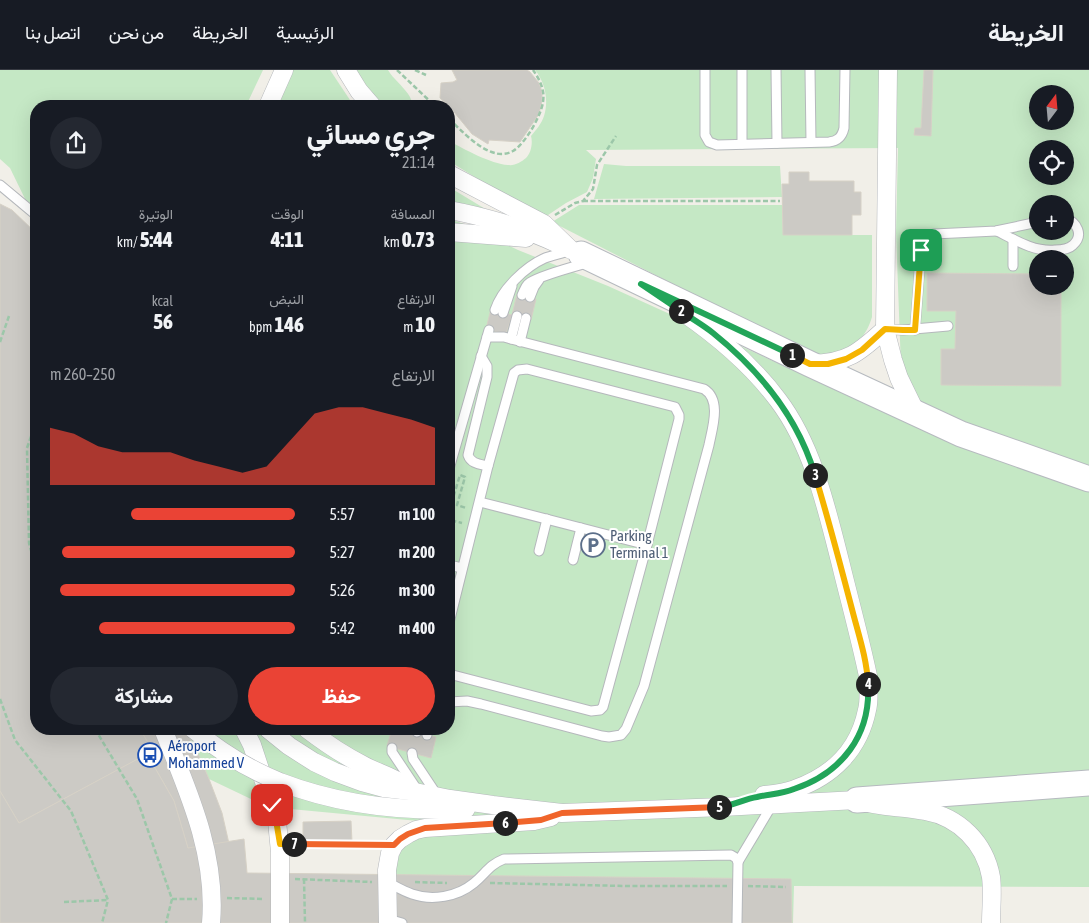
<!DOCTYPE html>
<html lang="ar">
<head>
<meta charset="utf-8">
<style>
  :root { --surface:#171b24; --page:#242831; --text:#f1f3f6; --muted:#9ea1a6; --line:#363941; --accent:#ea4335 }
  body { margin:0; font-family:"Asap Condensed",Vazirmatn,sans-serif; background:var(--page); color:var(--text); direction:rtl; height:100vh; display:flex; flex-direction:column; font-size:19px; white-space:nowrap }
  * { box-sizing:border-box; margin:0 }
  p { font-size:16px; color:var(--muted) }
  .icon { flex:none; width:28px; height:28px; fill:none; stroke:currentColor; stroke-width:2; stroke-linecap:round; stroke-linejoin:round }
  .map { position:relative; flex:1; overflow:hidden; direction:ltr }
  .panel { position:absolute; left:30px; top:30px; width:425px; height:635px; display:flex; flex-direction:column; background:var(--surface); border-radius:20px; box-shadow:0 5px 20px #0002; direction:rtl }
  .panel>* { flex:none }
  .needle { width:32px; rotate:16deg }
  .controls { position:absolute; left:1029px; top:15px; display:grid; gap:10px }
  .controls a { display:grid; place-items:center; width:45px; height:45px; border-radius:50%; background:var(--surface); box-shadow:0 5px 20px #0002; font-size:25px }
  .pin { position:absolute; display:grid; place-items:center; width:42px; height:42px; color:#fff; margin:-21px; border-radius:10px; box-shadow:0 2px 8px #0006 }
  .km { position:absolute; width:25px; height:25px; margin:-12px; border-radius:50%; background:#222; color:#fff; font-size:14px; line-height:25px; text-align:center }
  .round { display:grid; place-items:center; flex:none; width:52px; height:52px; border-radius:26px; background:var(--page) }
  .summary { display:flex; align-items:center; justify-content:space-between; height:85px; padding:0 20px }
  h1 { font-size:28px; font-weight:800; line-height:38px }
  .stats { display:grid; grid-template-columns:repeat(3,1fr); gap:8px; height:85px; padding:5px 20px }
  .stats div { display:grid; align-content:center }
  .stats b { font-size:21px; font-weight:800 }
  .stats small { font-size:14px; font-weight:400 }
  .stats p { font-size:14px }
  .chart { height:140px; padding:10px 20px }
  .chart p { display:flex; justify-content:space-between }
  .chart svg { width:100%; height:90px; margin-top:5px; fill:var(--accent); opacity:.7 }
  .cta { display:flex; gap:10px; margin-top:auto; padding:10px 20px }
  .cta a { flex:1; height:58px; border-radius:30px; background:var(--accent); color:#fff; font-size:20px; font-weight:800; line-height:58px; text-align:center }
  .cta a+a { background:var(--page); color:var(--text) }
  ul { padding:0 20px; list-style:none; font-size:16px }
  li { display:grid; grid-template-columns:80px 60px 1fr; align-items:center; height:38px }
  li i { height:12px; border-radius:6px; background:var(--accent) }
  header { display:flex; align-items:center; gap:30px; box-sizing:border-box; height:70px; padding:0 25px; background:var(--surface); border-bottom:1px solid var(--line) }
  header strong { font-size:24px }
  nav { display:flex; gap:28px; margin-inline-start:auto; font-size:18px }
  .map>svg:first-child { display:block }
  .green { fill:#c5e8c5; fill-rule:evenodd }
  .building { fill:#cccac5; stroke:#d6d1c6 }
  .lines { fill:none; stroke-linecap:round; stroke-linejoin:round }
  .lane-casing { stroke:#b5b8bc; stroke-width:11 }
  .street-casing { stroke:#b5b8bc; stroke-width:19 }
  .secondary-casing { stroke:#b6babf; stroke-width:27 }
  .path { stroke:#9cc7a9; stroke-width:2.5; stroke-dasharray:5 2.5; stroke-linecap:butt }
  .lane { stroke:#fff; stroke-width:9 }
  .street { stroke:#fff; stroke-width:18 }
  .secondary { stroke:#fff; stroke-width:25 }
  .street-bridge-casing { stroke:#b5b8bc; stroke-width:19; stroke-linecap:butt }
  .street-bridge { stroke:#fff; stroke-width:18 }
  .split-1-casing { stroke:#fff; stroke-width:10 }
  .split-2-casing { stroke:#fff; stroke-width:10 }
  .split-3-casing { stroke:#fff; stroke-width:10 }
  .split-4-casing { stroke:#fff; stroke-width:10 }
  .split-5-casing { stroke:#fff; stroke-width:10 }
  .split-6-casing { stroke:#fff; stroke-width:10 }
  .split-7-casing { stroke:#fff; stroke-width:10 }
  .split-8-casing { stroke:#fff; stroke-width:10 }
  .split-1 { stroke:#f5b400; stroke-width:6 }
  .split-2 { stroke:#22a559; stroke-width:6 }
  .split-3 { stroke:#22a559; stroke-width:6 }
  .split-4 { stroke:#f5b400; stroke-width:6 }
  .split-5 { stroke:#22a559; stroke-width:6 }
  .split-6 { stroke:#f0652b; stroke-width:6 }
  .split-7 { stroke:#f0652b; stroke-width:6 }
  .split-8 { stroke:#f5b400; stroke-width:6 }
  .labels { text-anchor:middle; stroke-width:4; stroke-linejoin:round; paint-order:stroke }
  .service-label { font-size:15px; fill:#4e5e75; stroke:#fff; text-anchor:start }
  .transit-label { font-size:15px; fill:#164399; stroke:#fff; text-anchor:start }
</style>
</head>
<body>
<header>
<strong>الخريطة</strong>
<nav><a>الرئيسية</a><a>الخريطة</a><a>من نحن</a><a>اتصل بنا</a></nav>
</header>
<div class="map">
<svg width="1089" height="853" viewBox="0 0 1089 853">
  <rect width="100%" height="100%" fill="#f1efe8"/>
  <g class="green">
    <path d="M0,0H263L246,36H36V141L28,135L10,98L0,89Z"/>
    <path d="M292,0H330L354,36H278Z"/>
    <path d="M356,0H388C394,11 414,24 412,36H382L365,14Z"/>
    <path d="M535,0H1089V817L794,816L793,853H396V788L398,774L429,752L269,737L263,740L256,737L253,730L209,709L196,679L184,659H187L209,677L221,659H449V149L464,154L518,180L608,216L903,350L896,163L898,78L586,80L596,89L593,108L587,122L566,133L545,147L502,124L449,91V71C464,79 491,94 508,95C515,96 521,92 526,88C531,83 533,73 531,66C536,60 542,53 544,46C549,30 545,12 535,0ZM1038,24H1065V51H1038ZM1038,79H1065V106H1038ZM1038,134H1065V161H1038ZM1038,189H1065V216H1038Z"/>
    <path d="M604,94L626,96H780L782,127L594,129Z"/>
    <path d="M449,117L492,143L449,134Z"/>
    <path d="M579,135H782L783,165H872V247C866,266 858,275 838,281C835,283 831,285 827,285C814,285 801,278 790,274L552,152Z"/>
  </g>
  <g class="building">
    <path d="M452,0H527L530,2L539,13L542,22V31L539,44L520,72L489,70L488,74L472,64L450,37L440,28L441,13L453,12L457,10Z"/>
    <path d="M924,0H933L931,66L914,65L915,58H921Z"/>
    <path d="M789,102H809V111H854V122H861V145H852V165H783L782,114H789Z"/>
    <path d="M0,134L12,140L36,163V659H140L153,681L19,753L0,721Z"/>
    <path d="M927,203L1038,204V216H1061V316L941,315V279H955L956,241H927Z"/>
    <path d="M517,224L536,229L531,250L512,245Z"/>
    <path d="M491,239L512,245L506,264L486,259Z"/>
    <path d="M140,659H184L196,679L209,709L222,743L230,778L233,814L234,853H194L195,833L188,778L174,731L147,684L153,681Z"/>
    <path d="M392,659H403L436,667L431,688L387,676Z"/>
    <path d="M147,684L174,731L188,778L244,769L247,803L791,809L792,853H0V721L19,753Z"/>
    <path d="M351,751L352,772L303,773V752Z"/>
  </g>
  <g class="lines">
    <g class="lane-casing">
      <g id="lane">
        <path d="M705,0V65L709,72L717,75L829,72C838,71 842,67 844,58L845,0"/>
        <path d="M742,0V74"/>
        <path d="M776,0L777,73"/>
        <path d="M810,0L811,72"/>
        <path d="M0,115L36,145"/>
        <path d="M997,161C1015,170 1034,182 1055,180C1061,180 1069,179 1073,175C1084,165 1077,152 1065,148"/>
        <path d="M1013,196V169"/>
        <path d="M522,225C524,221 525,217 528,214C537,206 574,197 586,193"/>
        <path d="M530,227L534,217L539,210"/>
        <path d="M495,240C502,219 525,197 545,188C554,185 563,183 571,180"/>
        <path d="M503,243L512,216"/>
        <path d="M885,259L903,260L948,256"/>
        <path d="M915,260L921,180L922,175L925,170L934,164L996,161L1038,152"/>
        <path d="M511,269L517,246"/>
        <path d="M520,272L526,248"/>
        <path d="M481,286L487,296V307L468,385C471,394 480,394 488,396"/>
        <path d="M449,399L489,260"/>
        <path d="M480,432L647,475"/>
        <path d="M539,481L547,449"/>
        <path d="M573,490L581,458"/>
        <path d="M449,495L462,498"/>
        <path d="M449,553L488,396L514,303L518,300L527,299L675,337L679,345V349L647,475L603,637L600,640L591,641L449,604"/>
        <path d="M449,632L467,631L481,634L602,666L609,667L621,665L626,659L644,616L709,375C712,359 722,330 704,319L511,269L504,267H487"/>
        <path d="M417,662L418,659"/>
        <path d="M427,665V659"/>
        <path d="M392,678V682L416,718"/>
        <path d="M412,683L413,689L437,725"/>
        <path d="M738,792L772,735"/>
        <path d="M387,812C395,816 403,821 412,824C432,831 457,827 474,813C486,803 489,795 504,789L731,785L736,788L738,792L737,853"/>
        <path d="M388,849L402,853"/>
      </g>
    </g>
    <g class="street-casing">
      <g id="street">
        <path d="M346,0L359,21L372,36"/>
        <path d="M888,0L885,259L893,290L899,308L916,343"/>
        <path d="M268,36L284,0"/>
        <path d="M449,104L544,154L571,180"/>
        <path d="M449,140C483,146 527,159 558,174"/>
        <path d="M449,162L526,168"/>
        <path d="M684,243C720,268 752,295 778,330C813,376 827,440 841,495C850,532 860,568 868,606C868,617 870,629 867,640C859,680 832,706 795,719C785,723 774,724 764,725"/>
        <path d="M811,294C847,293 859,283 885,259"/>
        <path d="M244,659L252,675L277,751L280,782V853"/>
        <path d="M268,659L289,676L314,692L335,702L362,712L384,718L410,721L450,729L493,735L562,743L723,737L857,730C880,738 902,736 925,741C959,747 985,773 991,807C993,822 991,838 991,853"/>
        <path d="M307,659C324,672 343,685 363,695C377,703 393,706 405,716"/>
        <path d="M280,712C340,735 402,742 466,739"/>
        <path d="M388,853L387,800L390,783L394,775L400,769L408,764L416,760L425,758L534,751L551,747"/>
      </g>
    </g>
    <g class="secondary-casing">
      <g id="secondary">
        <path d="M581,184L810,294L961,364L1089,409"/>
        <path d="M857,730L1089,713"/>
      </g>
    </g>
    <g class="path">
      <path d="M397,0L435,36"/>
      <path d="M415,0L426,5"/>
      <path d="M449,49C461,60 478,79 495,83C500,85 508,84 513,81C525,74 541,46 543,32C545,20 540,10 533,0"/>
      <path d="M583,131H780"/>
      <path d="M555,145L575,133L583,131L593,119L597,95L616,66"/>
      <path d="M0,272L9,246"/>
      <path d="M36,352L27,378L29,473L36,499"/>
      <path d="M449,427V426L453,428L460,405L465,407L457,435L466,438"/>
      <path d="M449,453V455"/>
      <path d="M449,468L454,451L462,453"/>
      <path d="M0,629L15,670L71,741L108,830L102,853"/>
      <path d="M95,659L137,729L172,829L166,853"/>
      <path d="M294,774L378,775"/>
      <path d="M295,809L372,812"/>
      <path d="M304,809L305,853"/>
      <path d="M415,812L447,813"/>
      <path d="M490,813L625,816H727"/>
      <path d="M748,816L786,817"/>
      <path d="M227,828L264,829"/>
      <path d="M172,829H197"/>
      <path d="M64,832L108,830"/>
    </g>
    <use href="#lane" class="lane"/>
    <use href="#street" class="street"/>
    <use href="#secondary" class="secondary"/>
    <g class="street-bridge-casing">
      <g id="street-bridge">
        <path d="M163,659C188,721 217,784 211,853"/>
        <path d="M193,659C219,681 248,699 280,712"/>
      </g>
    </g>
    <use href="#street-bridge" class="street-bridge"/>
  </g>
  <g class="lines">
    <g class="split-1-casing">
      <path id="split-1" d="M792,285L810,294H828L846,289L862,280L885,259L903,260H915L921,180"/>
    </g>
    <g class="split-2-casing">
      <path id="split-2" d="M681,241L641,214L792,285"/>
    </g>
    <g class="split-3-casing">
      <path id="split-3" d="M681,241C692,249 703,255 713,263C759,300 798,348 815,405"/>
    </g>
    <g class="split-4-casing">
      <path id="split-4" d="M815,405C829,451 841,497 853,543C859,566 867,590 868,614"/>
    </g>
    <g class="split-5-casing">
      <path id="split-5" d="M719,737C732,736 744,729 757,727C769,724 782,724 794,719C842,703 871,665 868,614"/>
    </g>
    <g class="split-6-casing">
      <path id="split-6" d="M505,753L541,750L562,743L719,737"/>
    </g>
    <g class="split-7-casing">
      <path id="split-7" d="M294,774L394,775L400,769L408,764L425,758L505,753"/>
    </g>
    <g class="split-8-casing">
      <path id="split-8" d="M272,735L276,750L280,774H294"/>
    </g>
    <use href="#split-1" class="split-1"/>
    <use href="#split-2" class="split-2"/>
    <use href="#split-3" class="split-3"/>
    <use href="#split-4" class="split-4"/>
    <use href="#split-5" class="split-5"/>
    <use href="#split-6" class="split-6"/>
    <use href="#split-7" class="split-7"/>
    <use href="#split-8" class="split-8"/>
  </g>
  <defs>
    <g id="parking-ring" transform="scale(1.25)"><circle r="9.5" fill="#fff" stroke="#5c6f8a" stroke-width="1.5"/><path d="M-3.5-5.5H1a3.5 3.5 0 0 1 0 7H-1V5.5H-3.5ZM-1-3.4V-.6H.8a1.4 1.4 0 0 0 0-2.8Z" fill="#5c6f8a"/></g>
    <g id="bus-ring" transform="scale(1.25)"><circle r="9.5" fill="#fff" stroke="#1a4fb4" stroke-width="1.5"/><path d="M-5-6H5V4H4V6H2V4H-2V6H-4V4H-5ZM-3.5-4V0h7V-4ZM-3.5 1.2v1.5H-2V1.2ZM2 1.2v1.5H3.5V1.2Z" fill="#1a4fb4"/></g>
  </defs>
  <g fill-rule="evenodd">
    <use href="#parking-ring" x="593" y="475"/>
    <use href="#bus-ring" x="150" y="685"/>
  </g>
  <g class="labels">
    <g class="service-label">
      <text x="610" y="471">Parking<tspan x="610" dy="17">Terminal 1</tspan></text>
    </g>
    <g class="transit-label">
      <text x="168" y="681">Aéroport<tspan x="168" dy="17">Mohammed V</tspan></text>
    </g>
  </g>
</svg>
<div class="controls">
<a><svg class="needle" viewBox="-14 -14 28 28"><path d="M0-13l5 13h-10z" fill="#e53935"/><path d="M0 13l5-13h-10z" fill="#9ea1a6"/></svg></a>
<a><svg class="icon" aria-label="locate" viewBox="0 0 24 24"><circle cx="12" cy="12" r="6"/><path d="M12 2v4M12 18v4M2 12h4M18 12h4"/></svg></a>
<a>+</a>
<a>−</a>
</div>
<div class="pin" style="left:921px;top:180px;background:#1e9e55"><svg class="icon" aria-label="arrive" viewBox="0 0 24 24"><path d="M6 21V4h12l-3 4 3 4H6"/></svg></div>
<div class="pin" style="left:272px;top:735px;background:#d93025"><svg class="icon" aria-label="check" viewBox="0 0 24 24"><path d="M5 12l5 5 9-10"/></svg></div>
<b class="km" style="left:792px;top:285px">1</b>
<b class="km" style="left:681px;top:241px">2</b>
<b class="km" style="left:815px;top:405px">3</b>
<b class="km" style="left:868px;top:614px">4</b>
<b class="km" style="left:719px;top:737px">5</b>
<b class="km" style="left:505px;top:753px">6</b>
<b class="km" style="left:294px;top:774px">7</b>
<section class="panel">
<div class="summary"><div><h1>جري مسائي</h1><p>21:14</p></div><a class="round"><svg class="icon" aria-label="share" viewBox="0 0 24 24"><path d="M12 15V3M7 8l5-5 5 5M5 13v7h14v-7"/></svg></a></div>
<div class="stats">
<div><p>المسافة</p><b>0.73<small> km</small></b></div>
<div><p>الوقت</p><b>4:11</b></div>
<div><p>الوتيرة</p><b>5:44<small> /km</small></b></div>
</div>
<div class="stats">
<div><p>الارتفاع</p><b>10<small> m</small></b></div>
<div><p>النبض</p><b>146<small> bpm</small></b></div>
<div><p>kcal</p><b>56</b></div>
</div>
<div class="chart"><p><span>الارتفاع</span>250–260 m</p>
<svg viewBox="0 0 160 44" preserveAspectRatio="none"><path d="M0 44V16L10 19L20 25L30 28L40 28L50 28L60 32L70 35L80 38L90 35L100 22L110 9L120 6L130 6L140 9L150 12L160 16V44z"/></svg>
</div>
<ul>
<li><b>100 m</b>5:57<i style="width:67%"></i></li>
<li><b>200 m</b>5:27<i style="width:95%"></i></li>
<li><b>300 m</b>5:26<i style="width:96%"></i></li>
<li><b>400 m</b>5:42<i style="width:80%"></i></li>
</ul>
<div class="cta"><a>حفظ</a><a>مشاركة</a></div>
</section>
</div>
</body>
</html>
